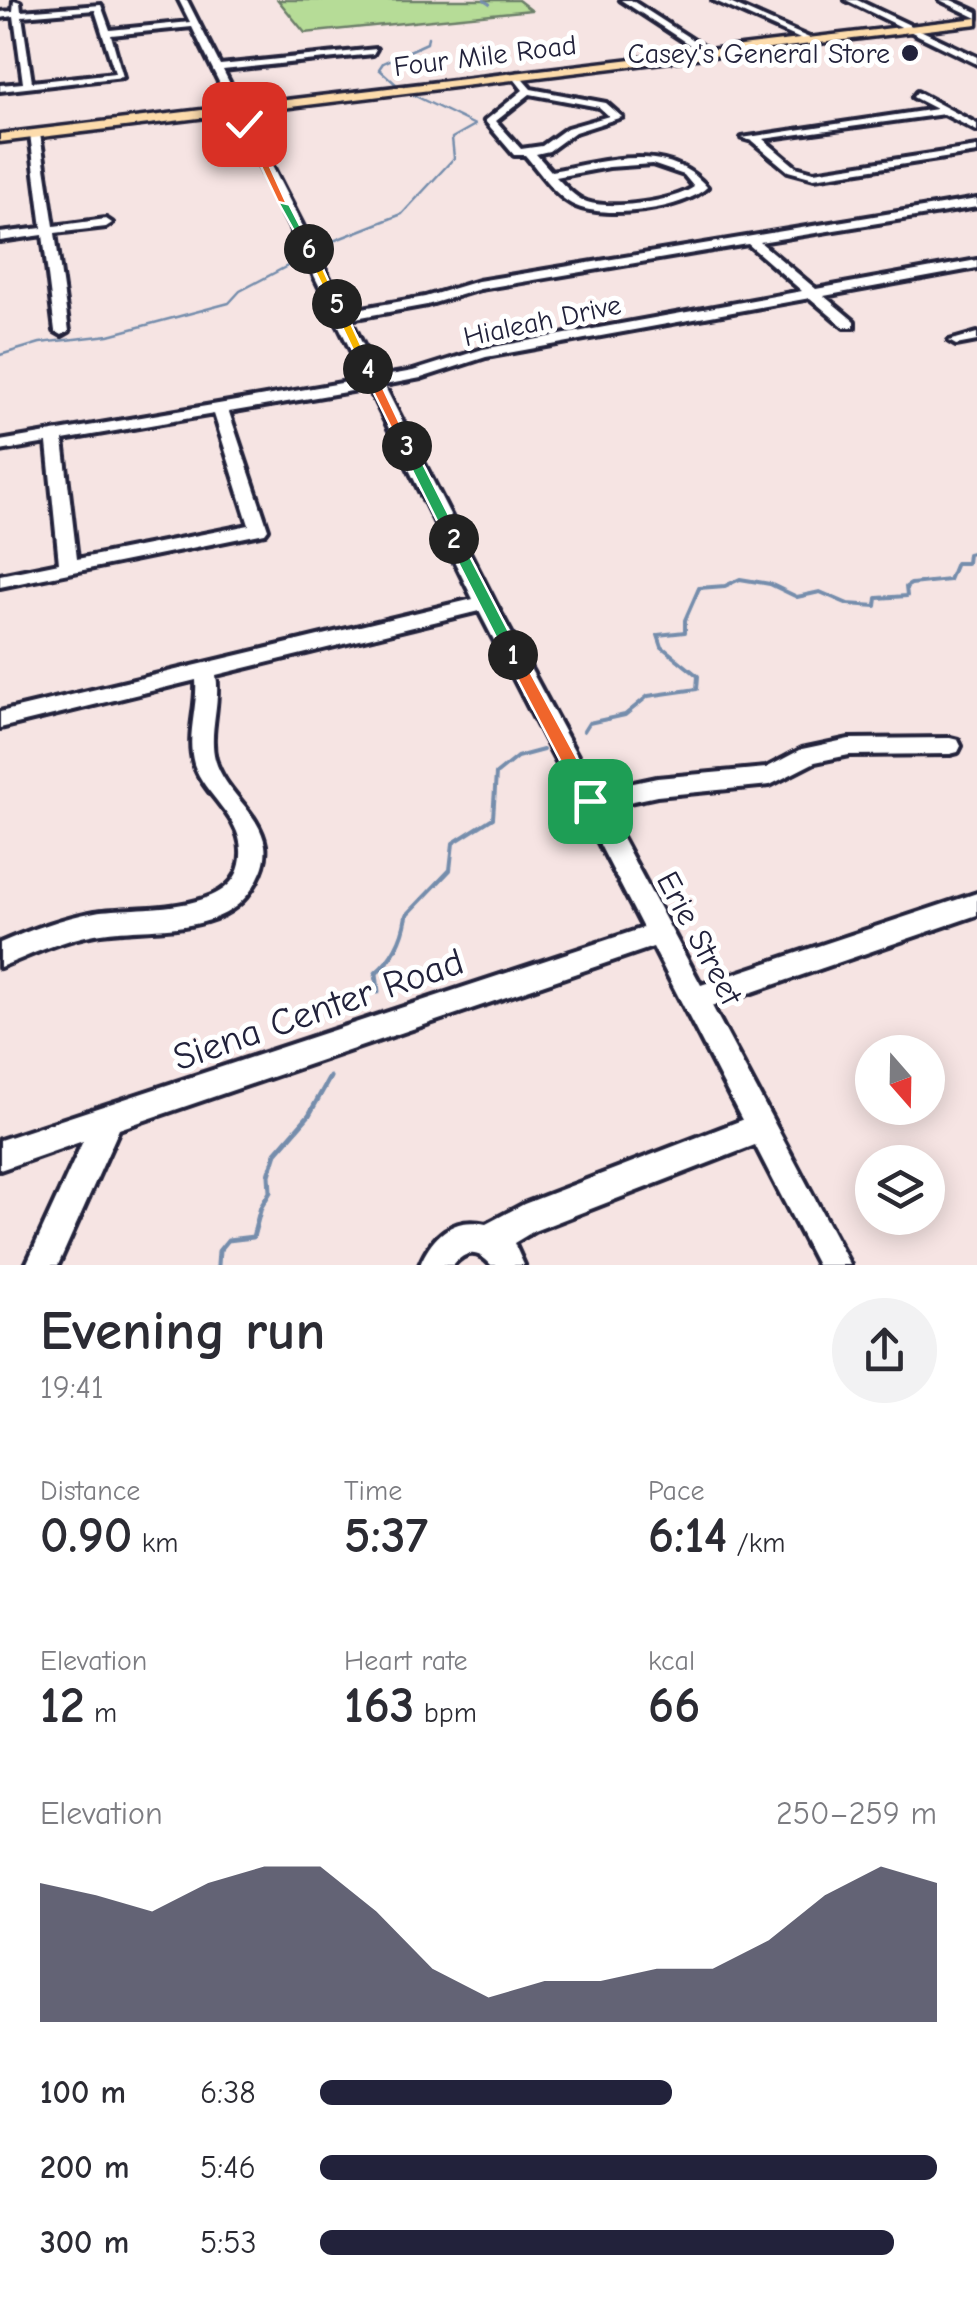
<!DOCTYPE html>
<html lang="en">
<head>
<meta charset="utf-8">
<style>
  :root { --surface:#fff; --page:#f2f2f3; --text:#2b2b33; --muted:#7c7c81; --accent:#22223b }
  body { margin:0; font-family:"Comic Neue",sans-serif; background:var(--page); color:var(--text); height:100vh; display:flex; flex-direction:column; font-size:38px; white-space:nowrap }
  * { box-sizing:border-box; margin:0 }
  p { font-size:32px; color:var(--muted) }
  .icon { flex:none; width:55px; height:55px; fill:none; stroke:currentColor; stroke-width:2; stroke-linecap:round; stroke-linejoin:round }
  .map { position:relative; height:1265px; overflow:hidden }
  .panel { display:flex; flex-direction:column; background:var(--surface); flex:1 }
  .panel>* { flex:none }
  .needle { width:65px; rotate:160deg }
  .fabs { position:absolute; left:855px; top:1035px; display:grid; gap:20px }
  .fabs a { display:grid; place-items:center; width:90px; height:90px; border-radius:50%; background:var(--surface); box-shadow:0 5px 25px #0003; font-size:50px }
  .pin { position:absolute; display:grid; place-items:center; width:85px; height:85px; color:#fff; margin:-42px; border-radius:20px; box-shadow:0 5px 15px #0006 }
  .km { position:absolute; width:50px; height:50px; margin:-25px; border-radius:50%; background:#222; color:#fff; font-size:28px; line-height:50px; text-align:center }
  .round { display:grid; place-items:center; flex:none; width:105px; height:105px; border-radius:52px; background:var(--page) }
  .summary { display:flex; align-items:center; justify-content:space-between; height:170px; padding:0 40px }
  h1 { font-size:55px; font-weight:600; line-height:75px }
  .figures { display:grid; grid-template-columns:repeat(3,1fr); gap:15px; height:170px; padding:10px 40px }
  .figures div { display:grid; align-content:center }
  .figures b { font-size:50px; font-weight:600 }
  .figures small { font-size:28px; font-weight:400 }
  .figures p { font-size:28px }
  .chart { height:280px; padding:20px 40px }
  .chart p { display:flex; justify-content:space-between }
  .chart svg { width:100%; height:180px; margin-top:10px; fill:var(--accent); opacity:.7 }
  ul { padding:0 40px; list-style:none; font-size:32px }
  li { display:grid; grid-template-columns:160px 120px 1fr; align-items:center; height:75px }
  li i { height:25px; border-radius:12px; background:var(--accent) }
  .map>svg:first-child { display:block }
  .green { fill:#b6dc97; stroke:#6c7f69; stroke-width:2.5 }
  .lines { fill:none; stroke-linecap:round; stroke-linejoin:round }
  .stream-far2 { stroke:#758dac; stroke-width:2.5 }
  .stream-far1 { stroke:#758dac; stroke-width:4 }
  .stream { stroke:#758dac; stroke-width:5 }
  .minor-casing { stroke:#22223b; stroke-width:8 }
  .major-casing { stroke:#22223b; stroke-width:7 }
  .minor { fill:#fff; fill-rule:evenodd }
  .major { fill:#fddcac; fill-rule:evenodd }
  .split-1 { fill:#f0652b; stroke:#fff; stroke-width:2.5 }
  .split-2 { fill:#22a559; stroke:#fff; stroke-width:2.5 }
  .split-3 { fill:#22a559; stroke:#fff; stroke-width:2.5 }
  .split-4 { fill:#f0652b; stroke:#fff; stroke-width:2.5 }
  .split-5 { fill:#f5b400; stroke:#fff; stroke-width:2.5 }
  .split-6 { fill:#f5b400; stroke:#fff; stroke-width:2.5 }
  .split-7 { fill:#22a559; stroke:#fff; stroke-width:2.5 }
  .split-8 { fill:#f0652b; stroke:#fff; stroke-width:2.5 }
  .split-9 { fill:#f5b400; stroke:#fff; stroke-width:2.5 }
  .poi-dot { fill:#22223b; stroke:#fff; stroke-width:4 }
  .labels { text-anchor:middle; stroke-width:10; stroke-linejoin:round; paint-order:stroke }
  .far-poi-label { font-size:28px; fill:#22223b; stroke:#fff; text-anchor:end }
  .far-street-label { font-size:28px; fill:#22223b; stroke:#fff }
  .street-label { font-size:32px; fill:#22223b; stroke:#fff }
  .near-street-label { font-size:38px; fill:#22223b; stroke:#fff }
</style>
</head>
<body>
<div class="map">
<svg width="977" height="1265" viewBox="0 0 977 1265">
  <rect width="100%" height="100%" fill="#f6e4e3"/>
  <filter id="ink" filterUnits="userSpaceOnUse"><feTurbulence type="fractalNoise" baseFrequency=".01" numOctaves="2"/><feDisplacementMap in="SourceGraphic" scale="20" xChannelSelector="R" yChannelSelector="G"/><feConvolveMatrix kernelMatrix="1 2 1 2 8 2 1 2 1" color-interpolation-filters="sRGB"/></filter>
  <g filter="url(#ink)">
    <path class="green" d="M278,0H518L531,10L305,33Z"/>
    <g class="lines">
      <g class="stream-far2">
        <path d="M484,0L490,4"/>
        <path d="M398,86L379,69L383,63L427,43L428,37"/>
        <path d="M323,245L402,214L454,158L452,138L475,125L409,93"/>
        <path d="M0,355L40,343L109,335L229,303L240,291L297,261"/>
      </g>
      <g class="stream-far1">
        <path d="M584,731L589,723L625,715L648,696L697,689L698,676L662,647L658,635L685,632V620L699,588L725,586L740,579L770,584L797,597L820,592L848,604L876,606L877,598L907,596L906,587L911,584L949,580L956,563H967L968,554L977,552"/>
        <path d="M406,921L407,915L450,870L453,843L493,818L496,774L517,757L543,750"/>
      </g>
      <g class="stream">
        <path d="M378,992L376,973C392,960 403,939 406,918"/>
        <path d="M218,1265L219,1251L228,1240L253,1237L261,1207L270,1192L269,1175L276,1153L309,1115L330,1077"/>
      </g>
      <g class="minor-casing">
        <g id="minor">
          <path d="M14,0L20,2L21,11L101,5L110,30L190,22L179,0H187L220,65L376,49L373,54L223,70L346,311L425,297L478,281L977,199V207L760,242L816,289L977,260V268L824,296L854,321V327H844L810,298L486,357L421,378L384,385L495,603L596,791L657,778L766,768L802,749L849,739L950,738L958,740L961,746L958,752L950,754L849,755L815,762L770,785L657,796L605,807L701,985L977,893V915L712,1006L850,1265H817L755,1145L534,1231L514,1243L524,1265H491C478,1250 466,1250 453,1265H420C432,1236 453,1216 486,1224L524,1204L742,1120L653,947L119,1129L58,1265H26L83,1141L0,1170V1140L643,928L479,611L216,675C221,703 208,732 215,759C224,792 259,811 265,845C267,859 262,871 256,882C225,940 149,924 95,934C61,940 31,955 0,967V943C30,930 62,918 95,912C136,905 245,918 241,850C240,816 204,795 194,764C186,736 198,708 196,680L0,728V712L473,599L369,388L229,412L268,529L265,533L0,587V575L59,563L47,443L0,451V441L365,379L192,27L111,35L123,77L0,91V85L23,83L14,16L0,18V12L13,11ZM95,10L115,73L32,82L22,16ZM748,244L802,291L483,349L413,371L379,377L350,319L427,305L480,289ZM214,414L249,525L77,559L63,440Z"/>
          <path d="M621,0H631L713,53L705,55Z"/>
          <path d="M713,0H723L816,41L809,43Z"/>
          <path d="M846,0H857L977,57V64Z"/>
          <path d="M940,0H951L977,12V18Z"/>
          <path d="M517,73L531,89L606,103L622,117L575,132L549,151L536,154L551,171C603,162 667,140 707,187C684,210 606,219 576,206C555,197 540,172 525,155H514L485,121L523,90L512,76ZM530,94L599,107L609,116L567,128L542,146L521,149L496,121ZM652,164L684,175L694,187C672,202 613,210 587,202C575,198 565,186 556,177L609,167Z"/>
          <path d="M917,92L977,124V131L944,114L763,139L796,167L814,172L977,147V153L814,178L788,171L752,141L742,138L936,109L913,97Z"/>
          <path d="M35,131L40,134L54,226L106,219L112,223L106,227L55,233L69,331L62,335L55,331L43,235L0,241V233L42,228L30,134Z"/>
          <path d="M977,333V341L956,345L949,341Z"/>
        </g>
      </g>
      <g class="major-casing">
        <path id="major" d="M977,18V24L0,142V134Z"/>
      </g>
      <use href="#minor" class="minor"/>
      <use href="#major" class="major"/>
    </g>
  </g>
  <path class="split-1" d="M513,649L521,655L597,795V806H584L505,655Z"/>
  <path class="split-2" d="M454,535L461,539L521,655L519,659L513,661L505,655L446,539Z"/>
  <path class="split-3" d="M407,442L414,446L461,539L459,543L446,539L400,446Z"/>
  <path class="split-4" d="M368,365L374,369L412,449L400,446L362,369Z"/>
  <path class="split-5" d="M337,301L342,304L373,371L362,369L331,304Z"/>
  <path class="split-6" d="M309,246L314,249L340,306L331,304L304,249Z"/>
  <path class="split-7" d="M283,199L288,202L313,251L304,249L278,202Z"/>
  <path class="split-8" d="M262,158L267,160L287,204L278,202L258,160Z"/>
  <path class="split-9" d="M244,122L249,124L266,162L258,160L240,124Z"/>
  <circle class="poi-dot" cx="910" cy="53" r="10"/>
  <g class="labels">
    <g class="far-poi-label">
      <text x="890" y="63">Casey's General Store</text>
    </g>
    <g class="far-street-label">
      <text transform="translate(485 55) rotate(-7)" y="10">Four Mile Road</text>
      <text transform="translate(542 320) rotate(-12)" y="10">Hialeah Drive</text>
    </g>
    <g class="street-label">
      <text transform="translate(700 938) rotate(62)" y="11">Erie Street</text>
    </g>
    <g class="near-street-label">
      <text transform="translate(318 1009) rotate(-19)" y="13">Siena Center Road</text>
    </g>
  </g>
</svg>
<div class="fabs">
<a><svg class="needle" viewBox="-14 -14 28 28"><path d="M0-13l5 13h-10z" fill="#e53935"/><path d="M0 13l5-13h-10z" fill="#7c7c81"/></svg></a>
<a><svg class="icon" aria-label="layers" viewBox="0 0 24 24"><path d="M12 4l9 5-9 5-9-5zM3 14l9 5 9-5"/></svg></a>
</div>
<div class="pin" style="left:590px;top:801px;background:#1e9e55"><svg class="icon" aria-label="arrive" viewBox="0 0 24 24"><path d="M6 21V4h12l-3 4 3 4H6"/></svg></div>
<div class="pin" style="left:244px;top:124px;background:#d93025"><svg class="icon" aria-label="check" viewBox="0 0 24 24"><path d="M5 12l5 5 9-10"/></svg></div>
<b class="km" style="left:513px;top:655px">1</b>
<b class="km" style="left:454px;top:539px">2</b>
<b class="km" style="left:407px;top:446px">3</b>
<b class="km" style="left:368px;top:369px">4</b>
<b class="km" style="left:337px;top:304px">5</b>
<b class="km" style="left:309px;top:249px">6</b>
</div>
<section class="panel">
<div class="summary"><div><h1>Evening run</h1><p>19:41</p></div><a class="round"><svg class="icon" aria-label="share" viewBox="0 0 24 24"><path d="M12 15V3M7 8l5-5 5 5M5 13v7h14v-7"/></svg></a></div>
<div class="figures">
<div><p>Distance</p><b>0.90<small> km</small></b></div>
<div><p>Time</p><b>5:37</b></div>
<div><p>Pace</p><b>6:14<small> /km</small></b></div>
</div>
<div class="figures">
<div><p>Elevation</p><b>12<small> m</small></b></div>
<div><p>Heart rate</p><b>163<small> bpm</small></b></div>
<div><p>kcal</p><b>66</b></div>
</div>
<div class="chart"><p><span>Elevation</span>250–259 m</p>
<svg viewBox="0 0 160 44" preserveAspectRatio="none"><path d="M0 44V10L10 13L20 17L30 10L40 6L50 6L60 17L70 31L80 38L90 34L100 34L110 31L120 31L130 24L140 13L150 6L160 10V44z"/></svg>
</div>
<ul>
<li><b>100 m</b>6:38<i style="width:57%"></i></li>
<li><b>200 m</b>5:46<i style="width:100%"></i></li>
<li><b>300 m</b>5:53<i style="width:93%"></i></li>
</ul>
</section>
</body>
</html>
